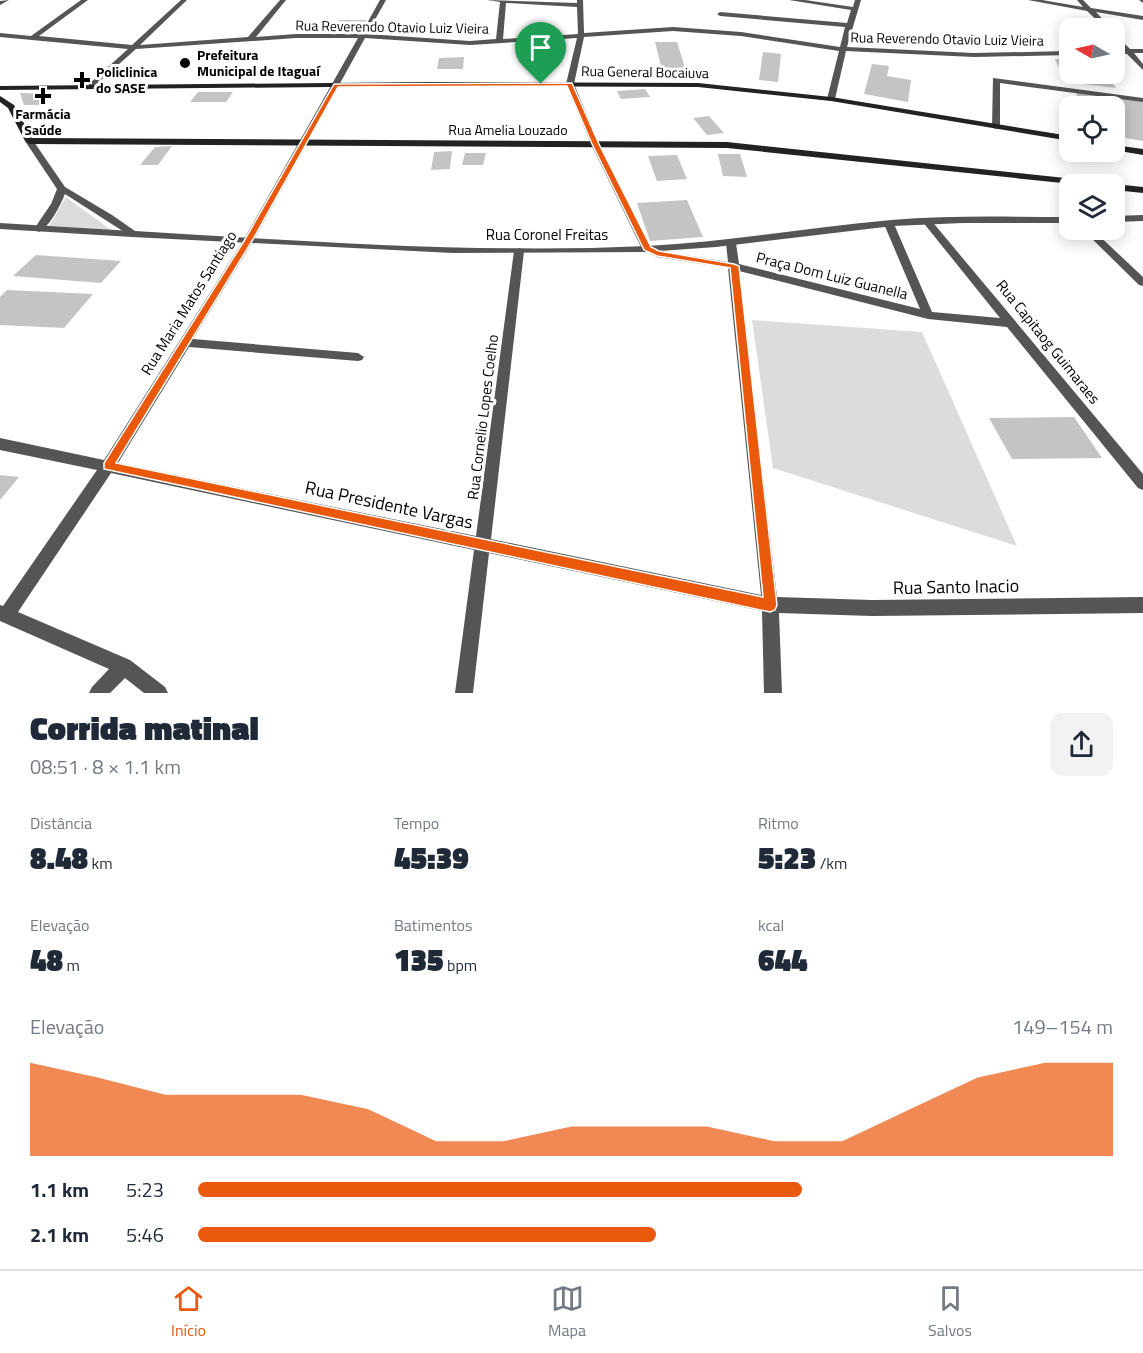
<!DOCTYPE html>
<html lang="pt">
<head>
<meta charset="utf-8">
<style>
  :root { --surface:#fff; --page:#f2f2f3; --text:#1f2937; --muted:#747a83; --line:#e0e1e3; --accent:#ea580c }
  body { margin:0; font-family:"Titillium Web",sans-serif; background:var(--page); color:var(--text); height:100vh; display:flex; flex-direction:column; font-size:22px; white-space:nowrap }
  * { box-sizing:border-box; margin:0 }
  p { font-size:20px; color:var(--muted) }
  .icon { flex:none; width:33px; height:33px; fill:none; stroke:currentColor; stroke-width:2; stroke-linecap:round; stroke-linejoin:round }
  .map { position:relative; height:693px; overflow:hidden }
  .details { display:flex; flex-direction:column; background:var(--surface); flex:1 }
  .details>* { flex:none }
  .needle { width:39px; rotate:279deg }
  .tools { position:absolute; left:1059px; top:18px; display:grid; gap:12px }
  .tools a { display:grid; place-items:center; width:66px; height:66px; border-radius:12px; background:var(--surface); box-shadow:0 3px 15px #0003; font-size:30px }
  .pin { position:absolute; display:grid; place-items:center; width:51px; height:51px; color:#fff; margin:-62px -26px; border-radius:50% 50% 50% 0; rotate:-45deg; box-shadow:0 0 6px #0007 }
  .pin .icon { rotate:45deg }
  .round { display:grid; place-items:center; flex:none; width:63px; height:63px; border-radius:12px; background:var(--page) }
  .summary { display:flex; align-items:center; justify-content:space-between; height:102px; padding:0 30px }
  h1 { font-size:33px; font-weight:800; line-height:45px }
  .figures { display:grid; grid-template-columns:repeat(3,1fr); gap:9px; height:102px; padding:6px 30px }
  .figures div { display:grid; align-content:center }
  .figures b { font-size:30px; font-weight:800 }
  .figures small { font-size:16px; font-weight:400 }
  .figures p { font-size:16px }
  .chart { height:168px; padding:12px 30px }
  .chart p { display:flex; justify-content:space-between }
  .chart svg { width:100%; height:108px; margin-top:6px; fill:var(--accent); opacity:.7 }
  ul { padding:0 30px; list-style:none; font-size:20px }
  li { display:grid; grid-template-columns:96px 72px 1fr; align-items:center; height:45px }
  li i { height:15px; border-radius:8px; background:var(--accent) }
  .menu { display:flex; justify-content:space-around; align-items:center; height:84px; border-top:2px solid var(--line); background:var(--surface); font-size:16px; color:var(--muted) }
  .menu a { display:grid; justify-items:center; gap:3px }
  .menu .on { color:var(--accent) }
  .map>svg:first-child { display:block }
  .green { fill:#dcdcdc }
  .building { fill:#c4c4c4 }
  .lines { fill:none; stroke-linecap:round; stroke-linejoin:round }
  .minor { fill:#555; fill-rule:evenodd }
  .tertiary { fill:#555; fill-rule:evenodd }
  .secondary { fill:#222; fill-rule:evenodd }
  .route { fill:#ea580c; stroke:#fff; stroke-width:1.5; fill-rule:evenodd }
  .poi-dot { fill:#000; stroke:#fff; stroke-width:2 }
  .labels { text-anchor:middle; stroke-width:6; stroke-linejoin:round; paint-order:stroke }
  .far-street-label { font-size:14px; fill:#000; stroke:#fff }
  .far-poi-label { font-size:14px; font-weight:bold; fill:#000; stroke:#fff; text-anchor:start }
  .street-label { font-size:15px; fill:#000; stroke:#fff }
  .near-street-label { font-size:18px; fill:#000; stroke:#fff }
</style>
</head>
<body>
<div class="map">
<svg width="1143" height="693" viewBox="0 0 1143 693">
  <rect width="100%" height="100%" fill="#fff"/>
  <g class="green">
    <path d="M66,197L111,230L49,226Z"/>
    <path d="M752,320L922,332L1017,546L773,468Z"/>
  </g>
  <g class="building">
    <path d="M339,20H367L360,31L332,30Z"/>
    <path d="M655,42H677L687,74H663Z"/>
    <path d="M763,52L781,54L778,82L759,80Z"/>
    <path d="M464,57L463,69H437L439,58Z"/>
    <path d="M1055,59L1070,60V74H1107L1116,88L1066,82Z"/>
    <path d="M872,64L889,66L887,76L911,80L908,102L864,94Z"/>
    <path d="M126,68H156L148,75H117Z"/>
    <path d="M645,89L650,97L621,99L617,91Z"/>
    <path d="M1076,91L1143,101V141L1114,136V106H1079Z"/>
    <path d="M198,92H233L226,102H190Z"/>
    <path d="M20,93L52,94L41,105H24Z"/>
    <path d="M709,116L724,133L707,135L693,118Z"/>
    <path d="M172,146L158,165H140L155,147Z"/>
    <path d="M452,151L450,169L431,170L434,152Z"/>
    <path d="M465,153H486L483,165H462Z"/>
    <path d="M718,154H740L747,177L723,176Z"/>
    <path d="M677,155L687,179L657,181L648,156Z"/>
    <path d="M687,200L703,237L650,241L637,203Z"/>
    <path d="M36,255L121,261L101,283L13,276Z"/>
    <path d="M7,290L93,294L64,328L0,325V297Z"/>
    <path d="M1074,417L1102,458L1012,459L989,418Z"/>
    <path d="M0,475L19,477L0,500Z"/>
  </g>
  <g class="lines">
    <g class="minor">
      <path d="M9,0L0,5V1Z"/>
      <path d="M81,0H88L39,36L132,45L181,0H187L140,45L248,37L280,0H286L256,37L296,34H361L380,0H386L367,34L470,41L496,39L500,2L487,0L577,3V0H583L584,33L673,27L741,32L840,47L845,27L720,16L717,14L720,12L847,23L851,10L789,0H805L853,7L855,0H861L847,47L974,53L1070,51V55L974,57L846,51L835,99L831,101L827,99L839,51L741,36L673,31L584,37L574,84L599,144L651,247L660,251L728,262L726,243L731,240L736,243L739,264L920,309L884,224L889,221L894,224L932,312L1000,318L922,221L924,219H930L1143,474V490L1138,488L1007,327L928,319L739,271L777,597L872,600L1143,597V613L872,616L779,613L782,693H764L762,611L489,553L473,693H455L474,550L111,473L18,612L130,660L165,687L168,693H144L125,678L110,693H89L92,687L109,669L0,621V605L3,606L97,470L0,450V438L104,460L243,241L358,38H296L136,49L92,88H89V84L128,49L0,37V33L31,36ZM506,3L577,7L578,34L503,39ZM365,38L470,45L577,38L566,84L591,144L642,249L657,257L728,268L761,595L491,539L524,251L519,248L514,251L476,536L118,463L189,347L358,361L362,360L364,357L358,353L193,339L253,241Z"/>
      <path d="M1028,0H1042L1083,7L1077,0H1083L1091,8L1143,16V20L1096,12L1111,28H1105L1087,11Z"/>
      <path d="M1139,0H1143V3Z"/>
      <path d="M1114,33L1130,49H1143V53H1134L1143,64V70L1127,54H1114V50H1123L1114,40Z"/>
      <path d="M993,78L1143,98V102L1000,83V127L996,129L992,127Z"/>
      <path d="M0,223L132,231L137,234L132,237L0,229Z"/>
      <path d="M1083,230H1093L1143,277V286L1139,285Z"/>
    </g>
    <g class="tertiary">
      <path d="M26,139H32L65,187L112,215L135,231C305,241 477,254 647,246C729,242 809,227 891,220C950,215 1010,217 1070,217V223H963L893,226L716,247L646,252L453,253L132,237L65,194C60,206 50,226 39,232L34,229L51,204L57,189L25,141Z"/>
      <path d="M1143,215V221L1114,222V216Z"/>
    </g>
    <g class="secondary">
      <path d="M430,82L698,83L831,97L1070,136V141L831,101L698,87L430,86L0,90V86Z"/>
      <path d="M0,96L14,105L32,138L727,142L1093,181L1098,184H1072L727,148L29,144L25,141L8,108L0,102Z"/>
      <path d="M1114,145L1143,149V155L1114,150Z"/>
      <path d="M1113,184H1114L1143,187V193L1114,190V184Z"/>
    </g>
  </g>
  <path class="route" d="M572,83L599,144L651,247L659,251L734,264L739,266L777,605L775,610L770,612L104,469V463L244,241L334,84ZM567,86L592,144L644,250L657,256L730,268L763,597L116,463L252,241L338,87Z"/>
  <g class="poi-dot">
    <circle cx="185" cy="63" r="6"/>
    <path d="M79 71h6v6h6v6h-6v6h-6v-6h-6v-6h6z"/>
    <path d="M40 87h6v6h6v6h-6v6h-6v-6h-6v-6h6z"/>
  </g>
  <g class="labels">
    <g class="far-street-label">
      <text transform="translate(392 27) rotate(1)" y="5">Rua Reverendo Otavio Luiz Vieira</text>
      <text transform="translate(947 39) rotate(1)" y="5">Rua Reverendo Otavio Luiz Vieira</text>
      <text transform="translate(645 72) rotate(1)" y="5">Rua General Bocaiuva</text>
      <text x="508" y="135">Rua Amelia Louzado</text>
    </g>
    <g class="far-poi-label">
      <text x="197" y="60">Prefeitura<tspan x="197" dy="16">Municipal de Itaguaí</tspan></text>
      <text x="96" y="77">Policlinica<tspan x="96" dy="16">do SASE</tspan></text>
      <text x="43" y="119" text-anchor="middle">Farmácia<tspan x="43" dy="16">Saúde</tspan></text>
    </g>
    <g class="street-label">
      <text x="547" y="240">Rua Coronel Freitas</text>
      <text transform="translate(832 276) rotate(14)" y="5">Praça Dom Luiz Guanella</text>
      <text transform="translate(189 303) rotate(-58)" y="5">Rua Maria Matos Santiago</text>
      <text transform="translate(1048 342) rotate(51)" y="5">Rua Capitaog Guimaraes</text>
      <text transform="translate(483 417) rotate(-83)" y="5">Rua Cornelio Lopes Coelho</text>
    </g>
    <g class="near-street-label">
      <text transform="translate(389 505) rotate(12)" y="6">Rua Presidente Vargas</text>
      <text transform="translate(956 587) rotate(-1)" y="6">Rua Santo Inacio</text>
    </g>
  </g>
</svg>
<div class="tools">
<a><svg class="needle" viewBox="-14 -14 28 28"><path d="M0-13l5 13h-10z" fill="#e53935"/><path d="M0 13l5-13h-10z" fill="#747a83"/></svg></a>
<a><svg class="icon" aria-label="locate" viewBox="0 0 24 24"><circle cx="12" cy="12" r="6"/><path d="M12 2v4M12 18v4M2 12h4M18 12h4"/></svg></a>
<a><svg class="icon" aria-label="layers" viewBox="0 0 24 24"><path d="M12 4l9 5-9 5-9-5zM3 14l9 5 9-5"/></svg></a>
</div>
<div class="pin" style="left:541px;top:84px;background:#1e9e55"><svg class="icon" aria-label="arrive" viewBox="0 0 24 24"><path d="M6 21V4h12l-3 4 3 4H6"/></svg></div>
</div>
<section class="details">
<div class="summary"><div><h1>Corrida matinal</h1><p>08:51 · 8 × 1.1 km</p></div><a class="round"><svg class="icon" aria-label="share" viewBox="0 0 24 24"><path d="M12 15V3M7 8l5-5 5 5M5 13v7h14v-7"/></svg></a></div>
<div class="figures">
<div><p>Distância</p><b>8.48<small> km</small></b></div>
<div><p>Tempo</p><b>45:39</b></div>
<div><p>Ritmo</p><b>5:23<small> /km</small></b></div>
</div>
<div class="figures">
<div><p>Elevação</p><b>48<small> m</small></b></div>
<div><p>Batimentos</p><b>135<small> bpm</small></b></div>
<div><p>kcal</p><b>644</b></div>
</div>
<div class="chart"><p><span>Elevação</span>149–154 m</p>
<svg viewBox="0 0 160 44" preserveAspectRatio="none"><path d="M0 44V6L10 12L20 19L30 19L40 19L50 25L60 38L70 38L80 32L90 32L100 32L110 38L120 38L130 25L140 12L150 6L160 6V44z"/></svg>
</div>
<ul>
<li><b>1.1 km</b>5:23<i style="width:66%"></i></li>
<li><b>2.1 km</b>5:46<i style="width:50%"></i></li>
</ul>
</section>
<nav class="menu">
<a class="on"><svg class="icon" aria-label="home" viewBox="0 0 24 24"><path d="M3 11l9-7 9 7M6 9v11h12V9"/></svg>Início</a>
<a><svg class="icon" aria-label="map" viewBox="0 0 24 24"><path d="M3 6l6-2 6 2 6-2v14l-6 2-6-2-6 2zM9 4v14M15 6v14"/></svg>Mapa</a>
<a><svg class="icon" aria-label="saved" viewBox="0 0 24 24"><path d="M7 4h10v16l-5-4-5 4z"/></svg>Salvos</a>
</nav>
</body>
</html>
